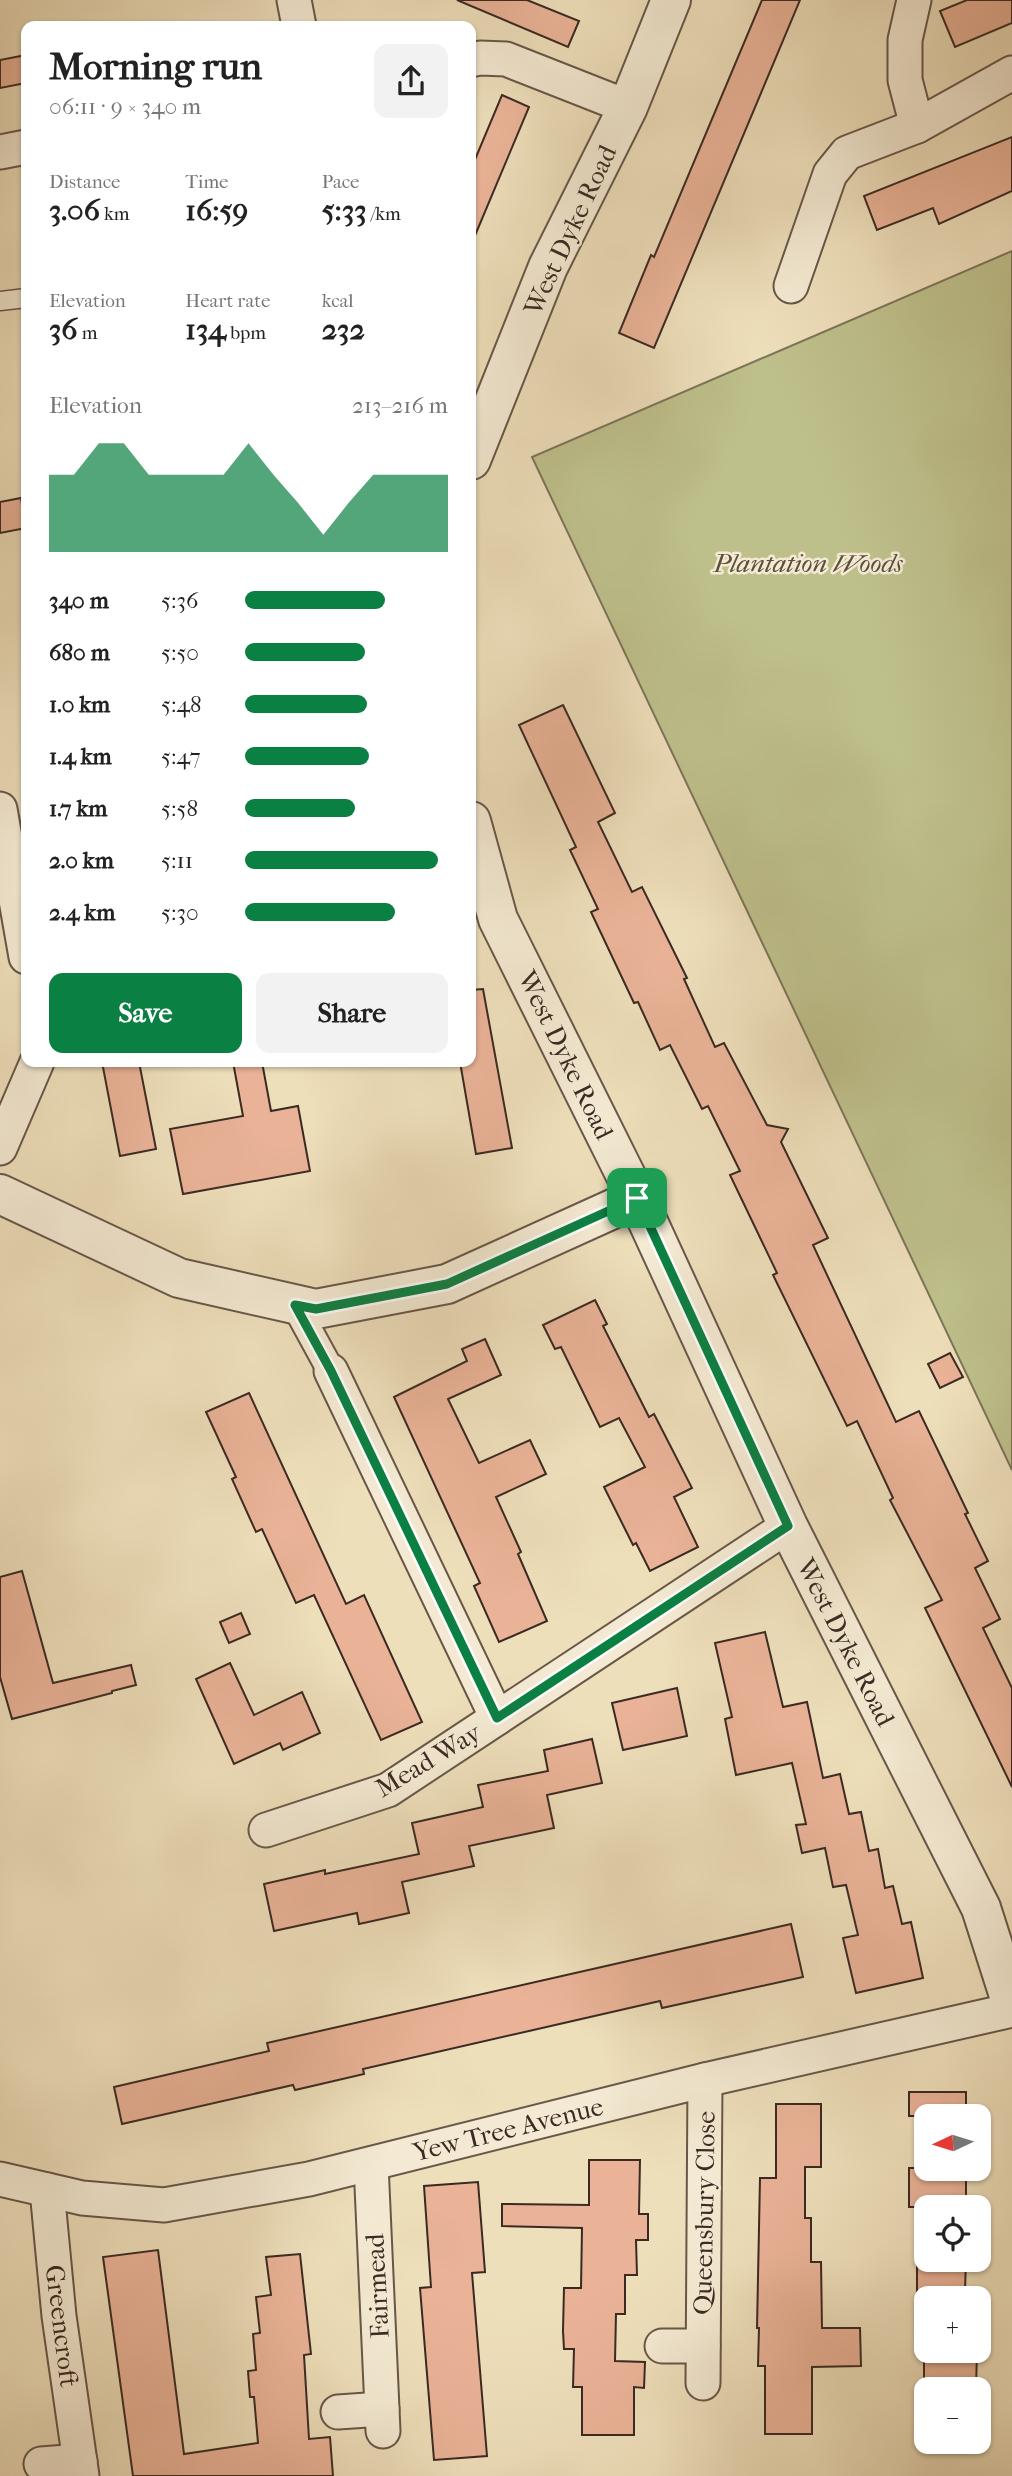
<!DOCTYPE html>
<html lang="en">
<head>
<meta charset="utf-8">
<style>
  :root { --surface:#fff; --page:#f2f2f2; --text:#222; --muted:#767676; --accent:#0b8043 }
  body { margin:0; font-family:"IM FELL French Canon",serif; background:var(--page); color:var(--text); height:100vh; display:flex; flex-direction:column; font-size:26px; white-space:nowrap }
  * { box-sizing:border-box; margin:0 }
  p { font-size:23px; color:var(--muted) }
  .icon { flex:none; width:38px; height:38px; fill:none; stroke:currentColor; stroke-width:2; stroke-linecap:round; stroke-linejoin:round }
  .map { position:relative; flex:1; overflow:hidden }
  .details { position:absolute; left:21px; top:21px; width:455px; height:1046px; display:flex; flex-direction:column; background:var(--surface); border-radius:14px; box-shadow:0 2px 5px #0004 }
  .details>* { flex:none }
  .needle { width:46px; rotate:266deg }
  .controls { position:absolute; left:914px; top:2104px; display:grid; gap:14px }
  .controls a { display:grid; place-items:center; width:77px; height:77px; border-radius:14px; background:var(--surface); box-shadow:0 2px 5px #0004; font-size:35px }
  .pin { position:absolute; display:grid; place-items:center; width:60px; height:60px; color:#fff; margin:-30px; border-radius:14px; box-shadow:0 4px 10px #0006 }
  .round { display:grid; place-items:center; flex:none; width:74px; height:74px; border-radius:14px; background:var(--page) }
  .headline { display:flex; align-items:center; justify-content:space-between; height:119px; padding:0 28px }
  h1 { font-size:38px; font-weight:800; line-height:52px }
  .stats { display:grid; grid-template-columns:repeat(3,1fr); gap:10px; height:119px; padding:7px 28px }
  .stats div { display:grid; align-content:center }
  .stats b { font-size:30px; font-weight:800 }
  .stats small { font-size:19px; font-weight:400 }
  .stats p { font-size:19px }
  .chart { height:196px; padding:14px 28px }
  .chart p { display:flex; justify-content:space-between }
  .chart svg { width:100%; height:126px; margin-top:7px; fill:var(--accent); opacity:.7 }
  .primary-button { display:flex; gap:14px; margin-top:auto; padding:14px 28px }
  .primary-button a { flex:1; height:80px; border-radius:14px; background:var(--accent); color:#fff; font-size:28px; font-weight:800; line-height:80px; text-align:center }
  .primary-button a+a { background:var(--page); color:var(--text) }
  ul { padding:0 28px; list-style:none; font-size:23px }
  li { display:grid; grid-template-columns:112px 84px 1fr; align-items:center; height:52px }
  li i { height:18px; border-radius:9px; background:var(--accent) }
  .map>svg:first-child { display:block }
  .green { fill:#bec08c; stroke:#7c7558; stroke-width:2 }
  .building { fill:#eab398; stroke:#3b2a23; stroke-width:2 }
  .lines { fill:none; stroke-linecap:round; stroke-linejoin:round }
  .service-casing { stroke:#685749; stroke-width:21 }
  .pedestrian-casing { stroke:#685749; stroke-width:30 }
  .minor-casing { stroke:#685749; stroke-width:37 }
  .tertiary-casing { stroke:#685749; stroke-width:42 }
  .service { stroke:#f4ead3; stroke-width:18 }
  .pedestrian { stroke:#f4ead3; stroke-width:26 }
  .minor { stroke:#f4ead3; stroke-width:33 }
  .tertiary { stroke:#f4ead3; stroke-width:38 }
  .route-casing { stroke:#fff; stroke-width:14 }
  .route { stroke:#0b8043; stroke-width:9 }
  .labels { text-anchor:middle; stroke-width:5; stroke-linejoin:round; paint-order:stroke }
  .street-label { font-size:26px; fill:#3b2a23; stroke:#f4ead3 }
  .park-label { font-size:26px; font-style:italic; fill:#5c503d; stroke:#f4ead3 }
</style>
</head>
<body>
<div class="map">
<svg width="1012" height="2476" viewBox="0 0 1012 2476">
  <rect width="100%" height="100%" fill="#eedfbb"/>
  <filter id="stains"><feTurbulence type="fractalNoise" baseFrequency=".00286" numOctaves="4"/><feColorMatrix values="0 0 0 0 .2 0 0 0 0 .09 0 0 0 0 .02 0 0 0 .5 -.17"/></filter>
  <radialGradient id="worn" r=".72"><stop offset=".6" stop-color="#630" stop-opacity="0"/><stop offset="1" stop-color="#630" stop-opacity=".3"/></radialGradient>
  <path class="green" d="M1012,251V1470L532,457Z"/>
  <g class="building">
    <path d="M457,0H527L579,21L568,47Z"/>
    <path d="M762,0H800L654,348L619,333L651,255L654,257Z"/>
    <path d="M967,0H1012V23L955,47L940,11Z"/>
    <path d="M26,55V83L0,88V60Z"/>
    <path d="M502,95L529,107L471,245V169Z"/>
    <path d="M1012,137V191L939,224L933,208L877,230L864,196Z"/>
    <path d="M21,498L26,528L0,533V502Z"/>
    <path d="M563,705L615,813L598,822L632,892L642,887L687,978L684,979L715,1047L724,1043L767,1125L788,1129L781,1142L828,1238L813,1245L896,1422L919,1411L968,1513L965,1514L988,1561L975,1568L1000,1619L983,1628L1012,1688V1787L925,1608L942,1600L890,1500L893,1498L857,1421L847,1426L773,1275L777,1273L730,1175L740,1171L708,1106L702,1109L670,1045L660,1050L638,1002L634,1003L591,912L598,909L570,850L576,847L519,725Z"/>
    <path d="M483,989L512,1148L476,1154L460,1062H471V990Z"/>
    <path d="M102,1062H139L156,1149L120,1156Z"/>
    <path d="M233,1062H262L271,1111L298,1106L310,1171L183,1194L170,1129L243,1116Z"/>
    <path d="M595,1300L607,1324L603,1326L649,1417L654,1414L692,1488L674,1497L698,1547L650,1571L636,1543L633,1545L604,1487L645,1467L619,1418L600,1427L561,1347L555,1349L543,1325Z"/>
    <path d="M485,1339L501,1375L448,1399L479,1463L530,1440L546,1474L496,1497L521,1552L518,1554L547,1621L499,1642L474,1586L480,1583L394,1397L467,1361L462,1349Z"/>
    <path d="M950,1353L963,1377L940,1388L928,1364Z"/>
    <path d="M249,1393L346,1604L364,1595L422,1722L381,1740L314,1595L296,1603L262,1529L256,1532L232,1479L236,1477L206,1412Z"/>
    <path d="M22,1571L53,1683L131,1665L136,1685L112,1691V1693L12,1719L0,1677V1577Z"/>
    <path d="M241,1613L250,1634L229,1643L220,1622Z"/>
    <path d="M765,1632L783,1707L807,1702L823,1778L840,1774L849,1814L861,1812L869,1851L878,1849L885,1888L893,1886L902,1924L911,1922L923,1978L856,1993L843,1938L858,1935L846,1885L833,1887L825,1848L802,1853L796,1825L806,1824L792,1763L736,1775L725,1719L732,1717L715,1643Z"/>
    <path d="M230,1663L254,1715L302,1692L320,1733L283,1750L280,1743L234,1764L196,1679Z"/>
    <path d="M677,1688L687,1736L623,1750L612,1703Z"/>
    <path d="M592,1739L602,1783L547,1795L554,1828L469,1846L474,1866L402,1882L409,1913L359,1924L357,1913L274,1931L264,1884L325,1870V1874L419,1854L412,1823L483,1807L478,1785L548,1771L544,1750Z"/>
    <path d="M791,1924L803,1977L662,2008L660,2001L363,2069L364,2074L295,2090L293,2085L122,2124L114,2087L269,2051L267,2043Z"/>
    <rect x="909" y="2092" width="57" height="24"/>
    <path d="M776,2104H821V2167H805V2218H811V2262H821L822,2328H860L861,2366L812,2367V2434H765V2366H758L759,2328H757L760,2178H776Z"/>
    <path d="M589,2160H640L639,2214H648V2240H636L637,2275H625V2314H616L615,2361L645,2362L644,2388L634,2387V2435H582V2387H573L574,2349H564L563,2331L564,2288H581L582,2228L502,2226V2204L589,2205Z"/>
    <rect x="909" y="2168" width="57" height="39"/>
    <path d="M478,2182L485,2272L472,2273L487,2456L434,2460L420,2288L431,2287L424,2186Z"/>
    <path d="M158,2250L184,2454L258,2443L254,2397H250L248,2371L256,2370L253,2334L260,2333L256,2297L271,2295L266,2257L300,2254L311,2354L304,2355L309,2439L330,2437L333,2476H133L103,2257Z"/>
    <path d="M917,2259H966L965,2291H917Z"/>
    <path d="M924,2350H977L976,2389H924Z"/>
  </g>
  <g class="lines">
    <g class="service-casing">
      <path id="service" d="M0,301L26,298"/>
    </g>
    <g class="pedestrian-casing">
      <path id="pedestrian" d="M295,1305L331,1371"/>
    </g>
    <g class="minor-casing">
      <g id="minor">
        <path d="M294,0L299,26"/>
        <path d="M914,0L905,40V80L917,126"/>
        <path d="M471,60L480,58L506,59L628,107"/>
        <path d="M0,152L26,147"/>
        <path d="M791,286L830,174L847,153L917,126L1012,73"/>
        <path d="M0,809L26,957"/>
        <path d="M0,1148L37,1062"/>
        <path d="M331,1371L497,1718"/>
        <path d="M266,1830L388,1790L788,1526"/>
        <path d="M371,2164L383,2431"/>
        <path d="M0,2179L82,2198L164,2205L309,2179L705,2080L1012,2010"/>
        <path d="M47,2190L59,2316L82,2476"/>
        <path d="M662,2346H703"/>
        <path d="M703,2383L705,2080"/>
        <path d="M338,2412L382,2409"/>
        <path d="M41,2464L80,2461"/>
      </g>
    </g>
    <g class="tertiary-casing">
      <g id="tertiary">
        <path d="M471,460L548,267L628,107L671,0"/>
        <path d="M471,821L498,919L637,1198L788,1526L981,1908L1012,2005"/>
        <path d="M0,1194L179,1278L316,1309L447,1284L637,1198"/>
      </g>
    </g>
    <use href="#service" class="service"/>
    <use href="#pedestrian" class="pedestrian"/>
    <use href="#minor" class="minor"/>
    <use href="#tertiary" class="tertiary"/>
  </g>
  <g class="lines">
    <g class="route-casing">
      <path id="route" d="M637,1198L788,1526L497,1718L331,1371L295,1305L316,1309L447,1284Z"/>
    </g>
    <use href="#route" class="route"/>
  </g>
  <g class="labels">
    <g class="street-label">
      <text transform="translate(570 230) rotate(-65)" y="9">West Dyke Road</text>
      <text transform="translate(566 1055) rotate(64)" y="9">West Dyke Road</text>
      <text transform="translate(846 1642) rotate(63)" y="9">West Dyke Road</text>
      <text transform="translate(428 1760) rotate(-31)" y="9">Mead Way</text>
      <text transform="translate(508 2129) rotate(-14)" y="9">Yew Tree Avenue</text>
      <text transform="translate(704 2213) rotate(-89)" y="9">Queensbury Close</text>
      <text transform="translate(377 2286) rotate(-93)" y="9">Fairmead</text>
      <text transform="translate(62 2326) rotate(83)" y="9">Greencroft</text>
    </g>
    <g class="park-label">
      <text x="808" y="572">Plantation Woods</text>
    </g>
  </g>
  <rect width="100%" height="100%" filter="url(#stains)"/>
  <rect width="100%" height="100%" fill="url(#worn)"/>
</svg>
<div class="controls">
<a><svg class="needle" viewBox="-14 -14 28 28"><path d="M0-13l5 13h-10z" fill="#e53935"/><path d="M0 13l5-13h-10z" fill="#767676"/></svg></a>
<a><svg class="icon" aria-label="locate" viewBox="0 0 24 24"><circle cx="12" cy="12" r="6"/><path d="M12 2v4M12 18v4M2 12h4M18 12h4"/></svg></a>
<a>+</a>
<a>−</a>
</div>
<div class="pin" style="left:637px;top:1198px;background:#1e9e55"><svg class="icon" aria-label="arrive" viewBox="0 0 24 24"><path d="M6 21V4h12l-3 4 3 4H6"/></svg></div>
<section class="details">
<div class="headline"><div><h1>Morning run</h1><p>06:11 · 9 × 340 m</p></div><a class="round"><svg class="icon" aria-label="share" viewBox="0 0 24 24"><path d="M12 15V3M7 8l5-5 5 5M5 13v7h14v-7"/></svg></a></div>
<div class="stats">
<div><p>Distance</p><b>3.06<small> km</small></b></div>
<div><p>Time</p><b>16:59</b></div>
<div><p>Pace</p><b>5:33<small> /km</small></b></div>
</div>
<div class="stats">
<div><p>Elevation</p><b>36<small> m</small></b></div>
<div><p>Heart rate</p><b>134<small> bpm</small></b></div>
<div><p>kcal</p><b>232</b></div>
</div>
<div class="chart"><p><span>Elevation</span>213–216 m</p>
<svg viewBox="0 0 160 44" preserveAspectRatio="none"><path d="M0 44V17L10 17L20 6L30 6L40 17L50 17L60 17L70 17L80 6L90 17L100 27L110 38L120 27L130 17L140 17L150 17L160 17V44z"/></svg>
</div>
<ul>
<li><b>340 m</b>5:36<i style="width:69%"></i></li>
<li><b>680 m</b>5:50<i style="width:59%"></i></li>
<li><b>1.0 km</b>5:48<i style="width:60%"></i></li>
<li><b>1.4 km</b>5:47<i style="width:61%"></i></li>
<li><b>1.7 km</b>5:58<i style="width:54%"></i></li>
<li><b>2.0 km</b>5:11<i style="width:95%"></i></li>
<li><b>2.4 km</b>5:30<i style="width:74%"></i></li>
</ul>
<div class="primary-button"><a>Save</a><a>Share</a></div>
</section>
</div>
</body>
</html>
